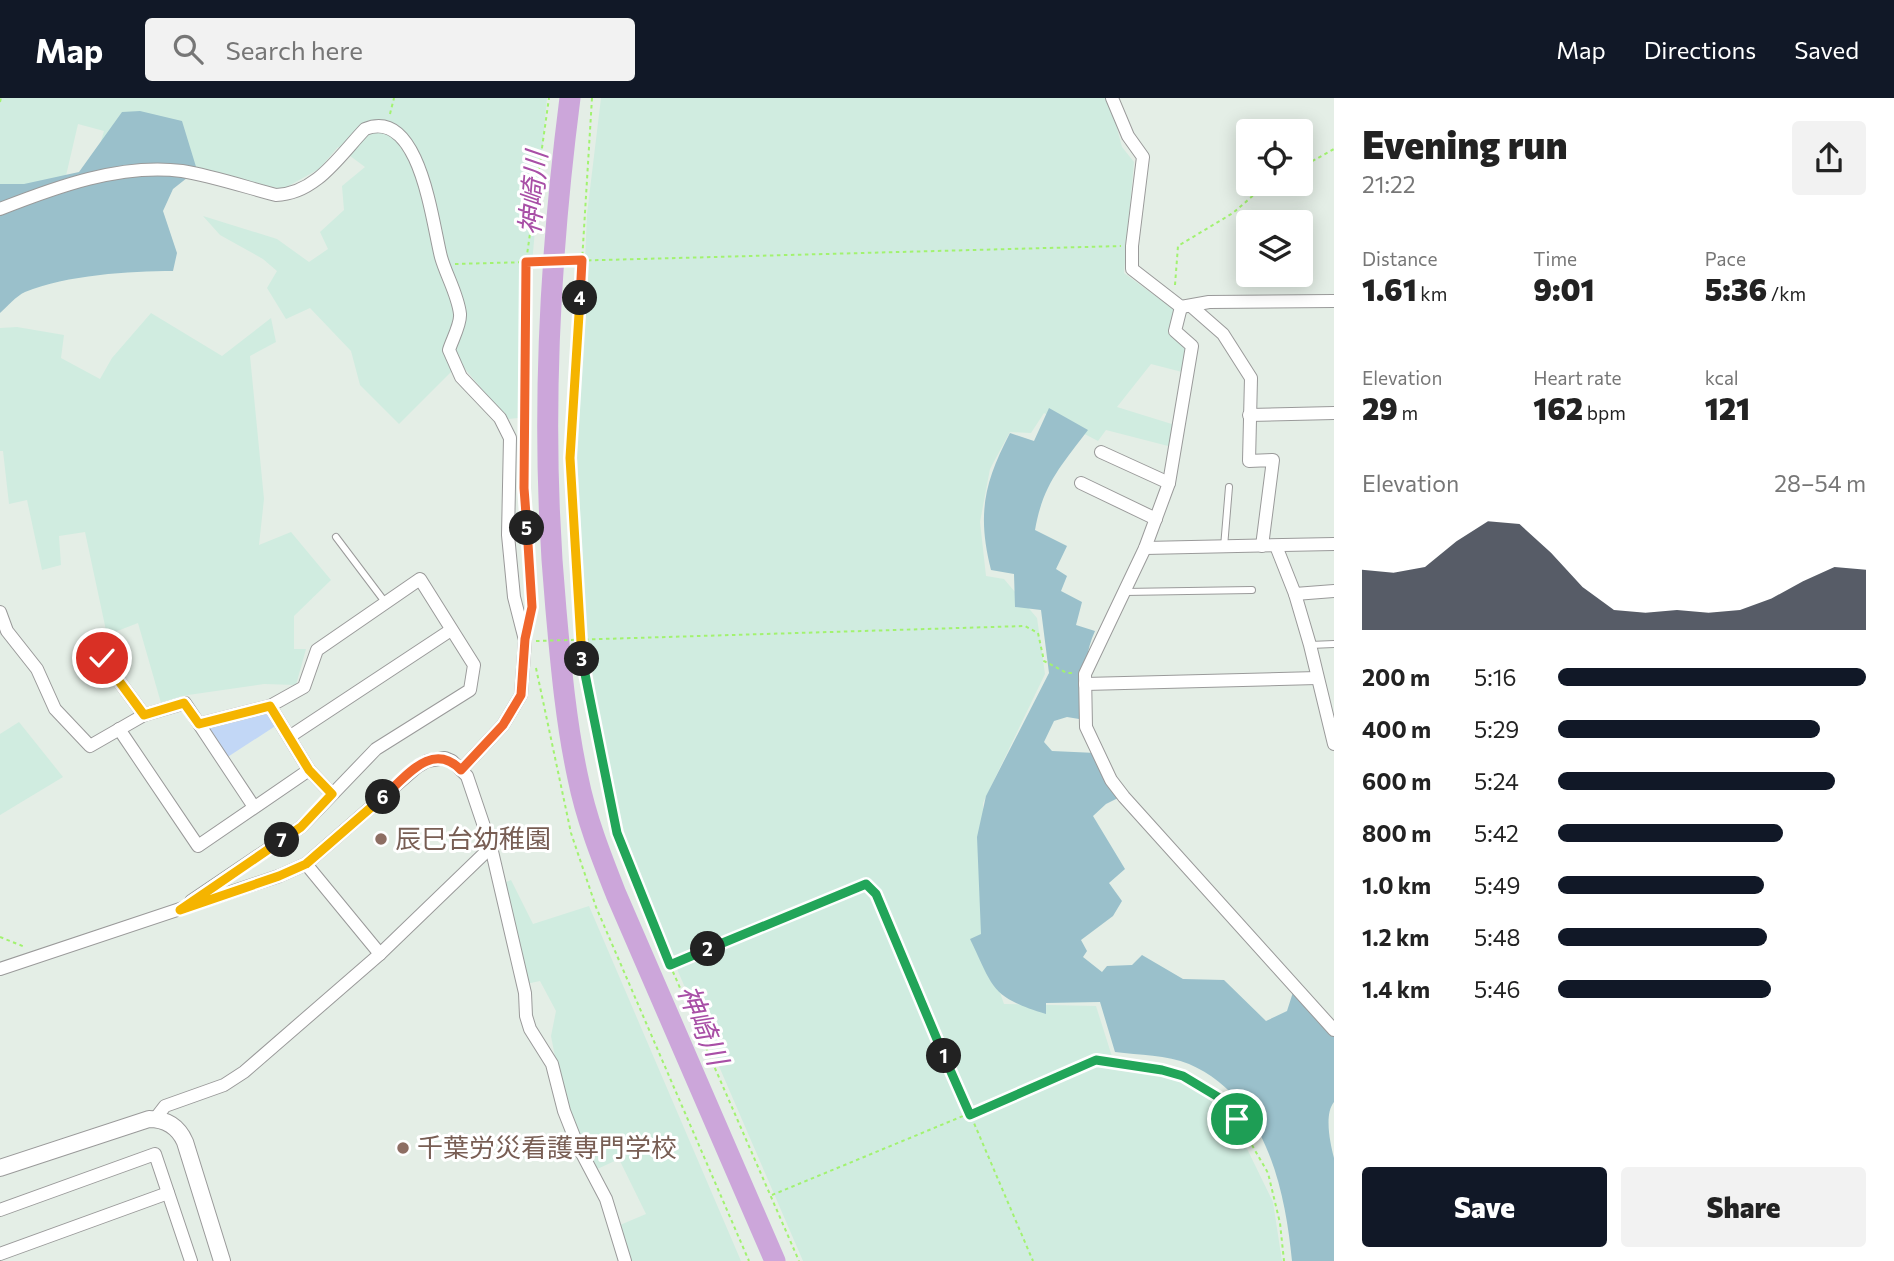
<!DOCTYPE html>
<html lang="en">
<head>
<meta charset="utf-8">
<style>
  :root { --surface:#fff; --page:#f2f2f2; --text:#222; --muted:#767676; --accent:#111827 }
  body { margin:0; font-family:Commissioner,"Noto Sans JP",sans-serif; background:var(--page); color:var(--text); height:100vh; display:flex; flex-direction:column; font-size:26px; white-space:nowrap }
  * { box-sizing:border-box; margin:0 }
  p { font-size:23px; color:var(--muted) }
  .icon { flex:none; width:38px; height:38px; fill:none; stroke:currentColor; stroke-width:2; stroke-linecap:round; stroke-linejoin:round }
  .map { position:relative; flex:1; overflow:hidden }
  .panel { display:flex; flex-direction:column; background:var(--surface); width:560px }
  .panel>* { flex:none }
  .fabs { position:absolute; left:1236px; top:21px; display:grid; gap:14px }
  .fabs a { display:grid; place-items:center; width:77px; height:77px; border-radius:7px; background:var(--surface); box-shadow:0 4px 18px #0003; font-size:35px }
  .pin { position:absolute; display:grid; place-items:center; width:60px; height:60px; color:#fff; margin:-30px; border:4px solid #fff; border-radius:50%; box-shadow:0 2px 7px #0007 }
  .km { position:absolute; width:35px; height:35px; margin:-18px; border-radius:50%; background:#222; color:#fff; font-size:19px; line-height:35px; text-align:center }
  .round { display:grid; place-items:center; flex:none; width:74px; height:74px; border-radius:7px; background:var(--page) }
  .overview { display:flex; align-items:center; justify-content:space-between; height:119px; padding:0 28px }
  h1 { font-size:38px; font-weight:800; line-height:52px }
  .metrics { display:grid; grid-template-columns:repeat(3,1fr); gap:10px; height:119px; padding:7px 28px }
  .metrics div { display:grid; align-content:center }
  .metrics b { font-size:30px; font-weight:800 }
  .metrics small { font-size:19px; font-weight:400 }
  .metrics p { font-size:19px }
  .chart { height:196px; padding:14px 28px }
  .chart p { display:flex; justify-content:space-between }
  .chart svg { width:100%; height:126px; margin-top:7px; fill:var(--accent); opacity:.7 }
  .primary-button { display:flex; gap:14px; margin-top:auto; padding:14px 28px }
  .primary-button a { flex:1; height:80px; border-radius:7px; background:var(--accent); color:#fff; font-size:28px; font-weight:800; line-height:80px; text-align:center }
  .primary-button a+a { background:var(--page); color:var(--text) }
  ul { padding:0 28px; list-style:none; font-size:23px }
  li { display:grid; grid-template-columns:112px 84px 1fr; align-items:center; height:52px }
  li i { height:18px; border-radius:9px; background:var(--accent) }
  header { display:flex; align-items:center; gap:42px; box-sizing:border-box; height:98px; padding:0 35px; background:var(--accent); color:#fff }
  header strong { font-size:33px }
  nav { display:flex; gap:38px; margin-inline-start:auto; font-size:24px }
  .search { width:490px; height:63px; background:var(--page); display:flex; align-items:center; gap:18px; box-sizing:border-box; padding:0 24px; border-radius:7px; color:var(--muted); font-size:26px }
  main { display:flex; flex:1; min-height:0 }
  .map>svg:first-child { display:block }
  .farmland { fill:#d0ece0 }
  .forest { fill:#9ac0cb }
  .park { fill:#c2d7f6 }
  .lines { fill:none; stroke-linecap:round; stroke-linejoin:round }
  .river { stroke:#cca6da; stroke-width:21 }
  .service-casing { stroke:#9a9a9a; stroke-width:8 }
  .minor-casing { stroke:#9a9a9a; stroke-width:14 }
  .tertiary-casing { stroke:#9a9a9a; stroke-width:18 }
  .path { stroke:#a2f270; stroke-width:2; stroke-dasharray:3.5 3.5; stroke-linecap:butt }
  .service { stroke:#fff; stroke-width:6 }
  .minor { stroke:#fff; stroke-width:12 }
  .tertiary { stroke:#fff; stroke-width:16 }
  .split-1-casing { stroke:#fff; stroke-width:14 }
  .split-2-casing { stroke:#fff; stroke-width:14 }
  .split-3-casing { stroke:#fff; stroke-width:14 }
  .split-4-casing { stroke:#fff; stroke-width:14 }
  .split-5-casing { stroke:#fff; stroke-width:14 }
  .split-6-casing { stroke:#fff; stroke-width:14 }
  .split-7-casing { stroke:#fff; stroke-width:14 }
  .split-8-casing { stroke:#fff; stroke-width:14 }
  .split-1 { stroke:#22a559; stroke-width:9 }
  .split-2 { stroke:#22a559; stroke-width:9 }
  .split-3 { stroke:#22a559; stroke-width:9 }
  .split-4 { stroke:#f5b400; stroke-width:9 }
  .split-5 { stroke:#f0652b; stroke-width:9 }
  .split-6 { stroke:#f0652b; stroke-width:9 }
  .split-7 { stroke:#f5b400; stroke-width:9 }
  .split-8 { stroke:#f5b400; stroke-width:9 }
  .education-dot { fill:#8d6e63; stroke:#fff; stroke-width:2.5 }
  .labels { text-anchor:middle; stroke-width:6; stroke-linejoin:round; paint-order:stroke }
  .education-label { font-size:26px; fill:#785e54; stroke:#fff; text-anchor:start }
  .water-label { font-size:28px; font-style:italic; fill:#a84fa6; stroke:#fff }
</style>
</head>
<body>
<header>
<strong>Map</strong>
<div class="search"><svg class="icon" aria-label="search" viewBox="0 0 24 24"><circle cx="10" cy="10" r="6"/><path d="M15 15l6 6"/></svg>Search here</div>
<nav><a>Map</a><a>Directions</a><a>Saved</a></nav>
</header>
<main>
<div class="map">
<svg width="1334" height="1163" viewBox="0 0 1334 1163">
  <rect width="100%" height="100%" fill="#e4eee6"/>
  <g class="farmland">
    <path d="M0,0H547L518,320L507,321L460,265L399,326L360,287L351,253L310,210L286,221L267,190L277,173L263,161L220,137L203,118L277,141L309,164L328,151L320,134L344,112L342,88L365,69L338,49L319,71L283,91L173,69L91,77L104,33L78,26L65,82L0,108Z"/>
    <path d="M601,0H1109L1122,49L1134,64L1124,175L1176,213L1170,238L1188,248L1182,274L1151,266L1117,309L1175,327L1172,349L1106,332L1098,343L1044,315L1031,335L1010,334L990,371L980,424L986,478L1004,481L1037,520L1045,576L983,705L982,844L1004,906L1096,908L1115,968L1182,983L1218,1006L1234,1024L1273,1104L1282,1163H803L636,776L620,731L604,659L585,517L577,355L587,116Z"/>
    <path d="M151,215L222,258L271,220L276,244L250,258L264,401L259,447L291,434L331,482L294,518V551H306L296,587L264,586L188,597L161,605L138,525L107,537L85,434L59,438L61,467L42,472L27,402L9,406L3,353H0V230L17,229L64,237L61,260L100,281L112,260Z"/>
    <path d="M19,624L63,679L0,717V636Z"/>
    <path d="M511,782L533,826L589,808L741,1163H631L627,1157L620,1127L646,1116L619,1061L595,1072L581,1046L557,969L551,938L556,913L540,883L526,886L501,786Z"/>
  </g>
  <g class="forest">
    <path d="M140,13L182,23L197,72L173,91L163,113L177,155L173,173C129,173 67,177 25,194C16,198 7,209 0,215V86H24L79,74L122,14Z"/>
    <path d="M1049,310L1088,332C1061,368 1043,386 1035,432L1067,448L1056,471L1067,478L1061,493L1082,504L1076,527L1095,533C1082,561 1085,592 1085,622L1067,619L1054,623L1044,644L1052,653L1096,655L1120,699L1106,706L1093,718L1125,771L1109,785L1122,803L1113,818L1081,842L1087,853L1083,859L1102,874L1107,868L1132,867L1142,857L1183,881L1224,882L1266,923L1287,913L1294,891L1334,936V1004C1324,1016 1330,1045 1334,1060V1163H1292C1285,1090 1265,999 1189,966C1167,957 1139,957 1115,954L1100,904L1046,905V916C991,899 994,891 970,841L981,836L977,739L986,698L1049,575L1041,512L1015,509L1014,476L991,472C977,416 984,385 1010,335L1034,343Z"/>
  </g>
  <path class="park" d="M270,608L280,625L223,662L199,626Z"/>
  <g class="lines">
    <path class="river" d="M570,0C548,170 540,341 556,512C561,568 566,625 578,680C586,720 601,758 616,796L775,1163"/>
    <g class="service-casing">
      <g id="service">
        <path d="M336,439L385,504"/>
        <path d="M1224,449L1229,389"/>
        <path d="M1124,494L1252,492"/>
        <path d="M1310,547L1334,546"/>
      </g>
    </g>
    <g class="minor-casing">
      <g id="minor">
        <path d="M1112,0L1128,38L1143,59L1132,148V171L1181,209L1209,204L1334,203"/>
        <path d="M0,111C56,89 121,65 182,73C213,78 245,89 276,97C316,96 340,57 365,31C420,9 432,124 441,159C446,177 458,197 460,216C461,226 452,242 449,252L461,279L500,320L510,340L508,437L514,499L525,542L521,597L503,627L461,672"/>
        <path d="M1191,208L1223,236L1251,280L1249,363L1273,362L1262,448"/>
        <path d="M1181,209L1175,233L1192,248L1169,385L1145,450L1085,576L1086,629L1111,682L1124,699L1334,932"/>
        <path d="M1249,317L1334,315"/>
        <path d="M1101,354L1169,385"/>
        <path d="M1081,385L1156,421"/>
        <path d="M1276,448L1295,496L1310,547L1334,646"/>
        <path d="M1145,450L1334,446"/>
        <path d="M1295,496L1334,493"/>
        <path d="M0,514L7,533L37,571L55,611L90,648L144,617L185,605L254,709"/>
        <path d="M102,560L144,617"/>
        <path d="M1085,586L1317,580"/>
        <path d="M270,608L309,672L332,696"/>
        <path d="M119,631L198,748L309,672"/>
        <path d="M289,639L451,532"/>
        <path d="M306,766L380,856"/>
        <path d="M191,803L301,729L376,651L470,592L474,567L420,481L317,552L304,589L270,608L199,626"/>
        <path d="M0,871L279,778L306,766L417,669L427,663L445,660L452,663L467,678L491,749L525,895L526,918L530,931L552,966L564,1013L577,1046L606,1101L625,1163"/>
        <path d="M155,1021L165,1008L224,987L244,974L380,856L491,749"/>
        <path d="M0,1112L155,1056L191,1163"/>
        <path d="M0,1156L168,1095"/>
      </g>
    </g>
    <g class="tertiary-casing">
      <path id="tertiary" d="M0,1070L149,1021C166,1021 178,1028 185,1044L222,1163"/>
    </g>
    <g class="path">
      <path d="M592,0L570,360L584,581L617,735L670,867L799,1163"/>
      <path d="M0,4L1,0"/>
      <path d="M390,16L394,0"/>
      <path d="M1300,70L1334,51"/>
      <path d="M455,166L1121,148"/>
      <path d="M1175,187L1178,148L1233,115L1256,95L1272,86"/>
      <path d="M531,511L524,389L526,164L549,0"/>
      <path d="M536,543L1025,528L1038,535L1044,563L1067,575H1073"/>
      <path d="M536,570L571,735L596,809L749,1163"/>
      <path d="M0,839L25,849"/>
      <path d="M670,867L858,788L866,786L876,796L1033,1163"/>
      <path d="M772,1097L1096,963L1162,972L1183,978L1218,999L1237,1021L1268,1075L1280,1125L1284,1163"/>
    </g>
    <use href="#service" class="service"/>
    <use href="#minor" class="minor"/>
    <use href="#tertiary" class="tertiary"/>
  </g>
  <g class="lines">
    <g class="split-1-casing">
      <path id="split-1" d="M944,958L970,1017L1096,962L1162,972L1183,978L1218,999L1237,1021"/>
    </g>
    <g class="split-2-casing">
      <path id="split-2" d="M708,851L866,786L876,796L944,958"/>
    </g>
    <g class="split-3-casing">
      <path id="split-3" d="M582,561L617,735L670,867L708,851"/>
    </g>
    <g class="split-4-casing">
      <path id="split-4" d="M580,200L570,360L582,561"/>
    </g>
    <g class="split-5-casing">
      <path id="split-5" d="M527,430L524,390L526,164L582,162L580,200"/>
    </g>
    <g class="split-6-casing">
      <path id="split-6" d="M383,699C406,679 432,642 461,672L503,627L521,597L525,541L532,509L527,430"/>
    </g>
    <g class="split-7-casing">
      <path id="split-7" d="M282,742L180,812L279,778L306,766L383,699"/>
    </g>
    <g class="split-8-casing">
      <path id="split-8" d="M102,560L144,617L184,605L199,626L270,608L309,672L332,696L301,729L282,742"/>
    </g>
    <use href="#split-1" class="split-1"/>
    <use href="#split-2" class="split-2"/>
    <use href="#split-3" class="split-3"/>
    <use href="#split-4" class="split-4"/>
    <use href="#split-5" class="split-5"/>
    <use href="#split-6" class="split-6"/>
    <use href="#split-7" class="split-7"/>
    <use href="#split-8" class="split-8"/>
  </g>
  <g class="education-dot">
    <circle cx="381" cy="741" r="7"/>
    <circle cx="403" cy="1050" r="7"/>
  </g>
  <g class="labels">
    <g class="education-label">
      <text x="395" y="750">辰巳台幼稚園</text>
      <text x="417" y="1059">千葉労災看護専門学校</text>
    </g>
    <g class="water-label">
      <text transform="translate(533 95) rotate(-85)" y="10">神崎川</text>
      <text transform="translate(703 927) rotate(67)" y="10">神崎川</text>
    </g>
  </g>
</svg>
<div class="fabs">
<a><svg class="icon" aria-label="locate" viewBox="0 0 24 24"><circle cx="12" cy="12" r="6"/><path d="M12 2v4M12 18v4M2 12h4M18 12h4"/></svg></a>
<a><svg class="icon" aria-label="layers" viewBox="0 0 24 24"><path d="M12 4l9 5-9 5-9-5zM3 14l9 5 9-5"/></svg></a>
</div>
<div class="pin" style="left:1237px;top:1021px;background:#1e9e55"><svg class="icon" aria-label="arrive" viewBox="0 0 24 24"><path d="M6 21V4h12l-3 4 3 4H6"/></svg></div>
<div class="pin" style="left:102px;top:560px;background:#d93025"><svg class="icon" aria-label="check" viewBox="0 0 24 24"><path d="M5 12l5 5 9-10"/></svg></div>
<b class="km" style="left:944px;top:958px">1</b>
<b class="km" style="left:708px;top:851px">2</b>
<b class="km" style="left:582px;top:561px">3</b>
<b class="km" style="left:580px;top:200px">4</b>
<b class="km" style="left:527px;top:430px">5</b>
<b class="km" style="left:383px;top:699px">6</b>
<b class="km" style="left:282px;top:742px">7</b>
</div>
<section class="panel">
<div class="overview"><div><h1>Evening run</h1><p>21:22</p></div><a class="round"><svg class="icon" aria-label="share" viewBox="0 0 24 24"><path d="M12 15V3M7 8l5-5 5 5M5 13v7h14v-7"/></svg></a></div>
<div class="metrics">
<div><p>Distance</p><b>1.61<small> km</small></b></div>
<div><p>Time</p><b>9:01</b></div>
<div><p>Pace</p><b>5:36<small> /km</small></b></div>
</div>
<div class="metrics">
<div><p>Elevation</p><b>29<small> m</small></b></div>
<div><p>Heart rate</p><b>162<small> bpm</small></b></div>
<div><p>kcal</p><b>121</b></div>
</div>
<div class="chart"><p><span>Elevation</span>28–54 m</p>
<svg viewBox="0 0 160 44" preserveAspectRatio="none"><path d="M0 44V23L10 24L20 22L30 13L40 6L50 7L60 17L70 29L80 37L90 38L100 37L110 38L120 37L130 33L140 27L150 22L160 23V44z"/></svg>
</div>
<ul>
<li><b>200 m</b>5:16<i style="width:100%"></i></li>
<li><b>400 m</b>5:29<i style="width:85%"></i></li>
<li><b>600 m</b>5:24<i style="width:90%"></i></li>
<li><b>800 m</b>5:42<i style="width:73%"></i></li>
<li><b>1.0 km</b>5:49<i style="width:67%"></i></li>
<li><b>1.2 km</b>5:48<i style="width:68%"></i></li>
<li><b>1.4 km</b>5:46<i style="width:69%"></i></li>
</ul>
<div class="primary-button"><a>Save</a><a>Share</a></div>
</section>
</main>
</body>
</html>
